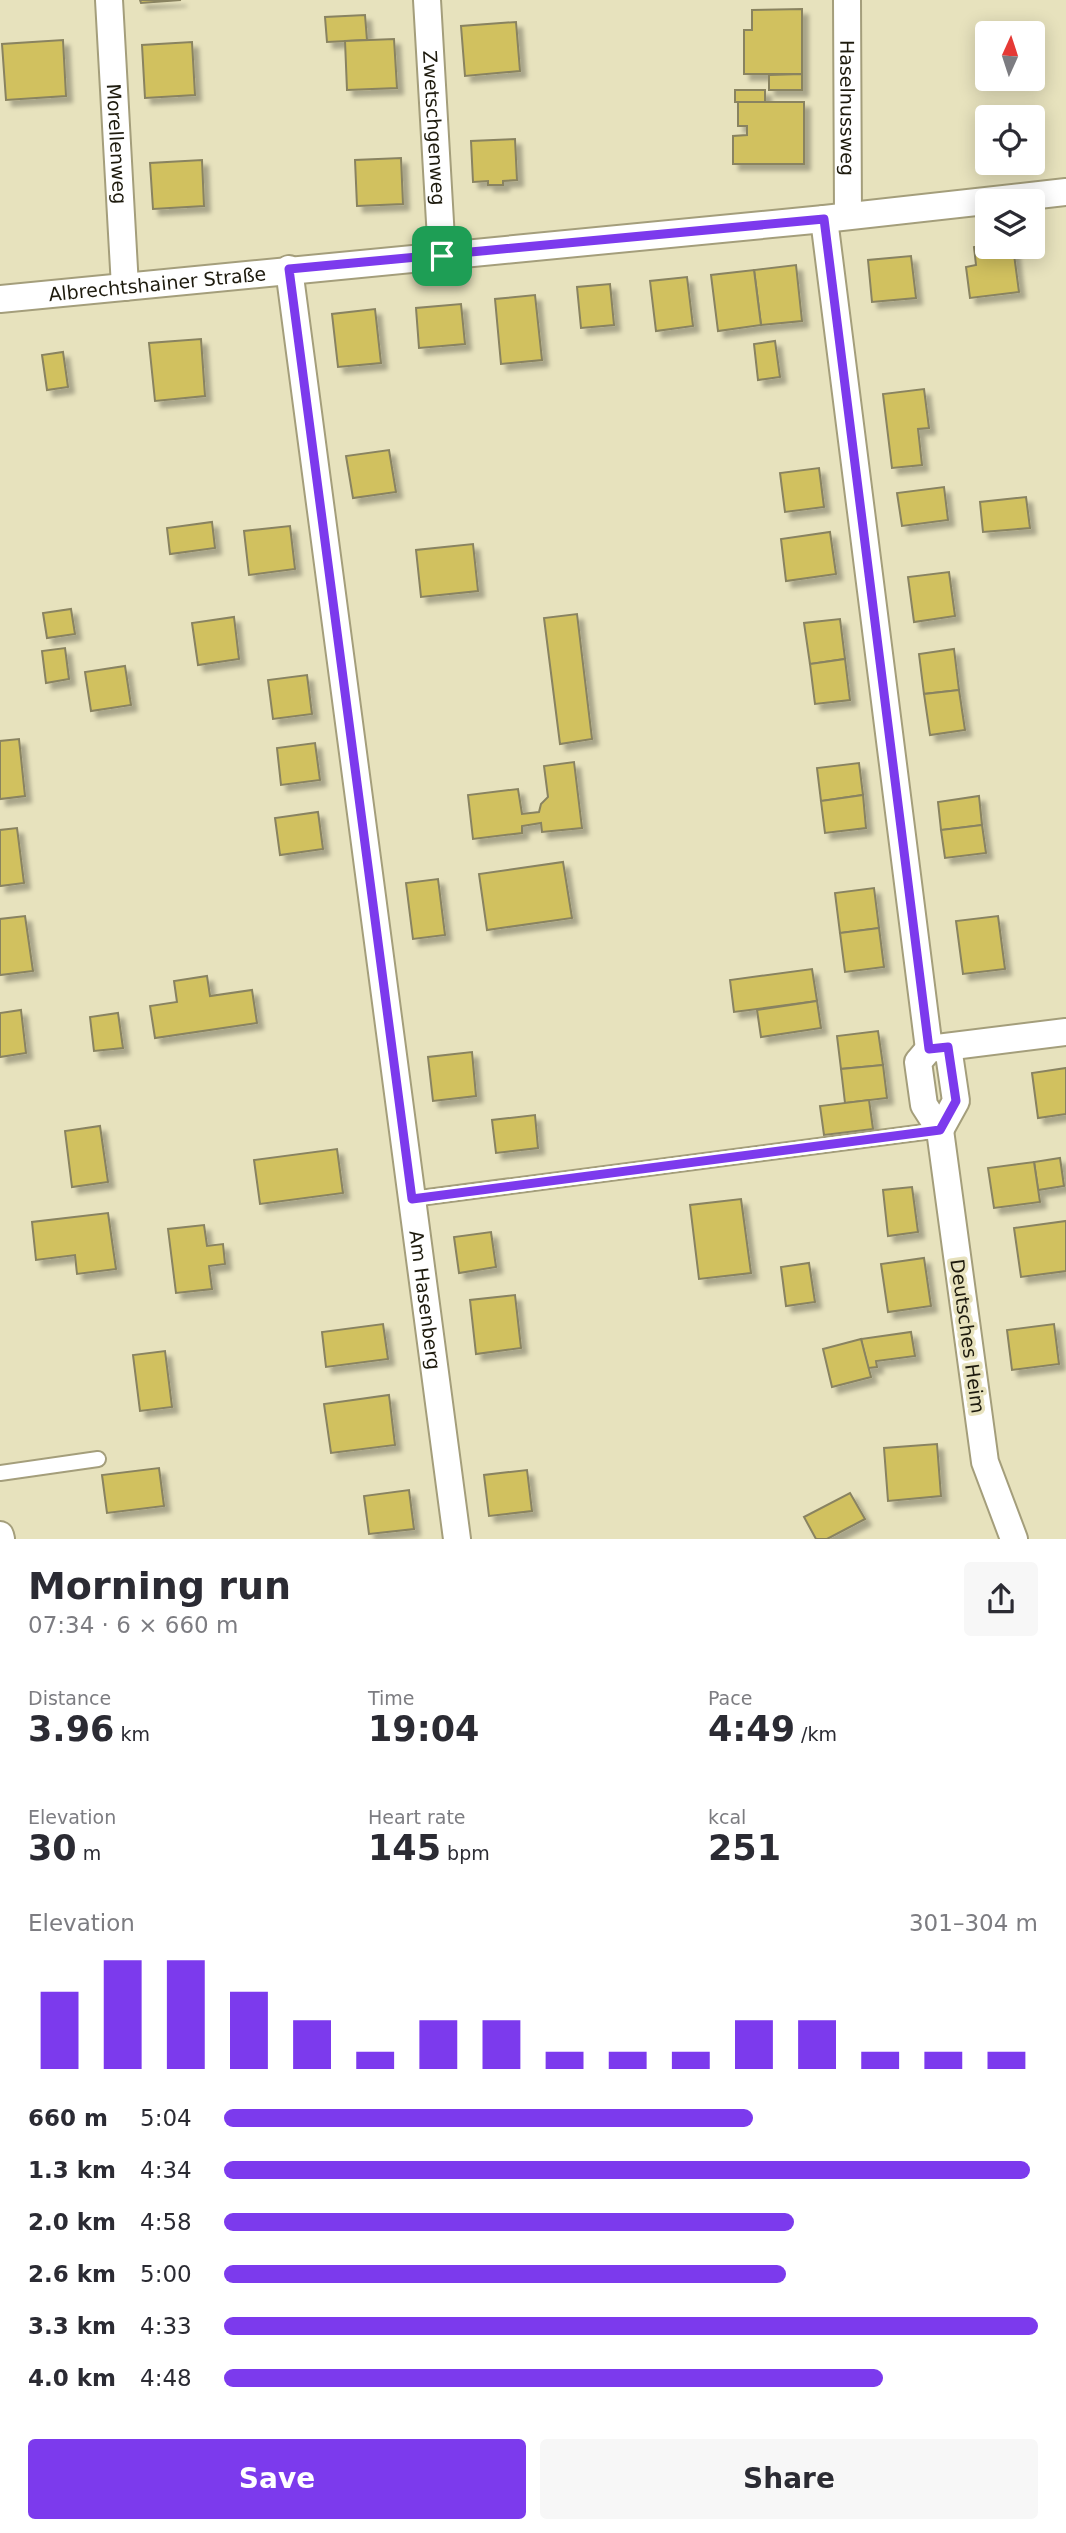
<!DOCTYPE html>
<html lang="en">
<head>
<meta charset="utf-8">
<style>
  :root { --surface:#fff; --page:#f7f7f7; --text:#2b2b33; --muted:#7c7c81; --accent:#7c3aed }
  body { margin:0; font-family:"DejaVu Sans",sans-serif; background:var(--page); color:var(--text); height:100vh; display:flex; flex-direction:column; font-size:26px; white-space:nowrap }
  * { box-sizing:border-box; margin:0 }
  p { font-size:23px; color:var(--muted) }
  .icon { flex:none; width:38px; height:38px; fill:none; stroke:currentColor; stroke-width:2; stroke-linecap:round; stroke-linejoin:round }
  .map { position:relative; height:1539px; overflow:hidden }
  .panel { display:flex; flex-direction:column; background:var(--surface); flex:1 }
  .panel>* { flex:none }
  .needle { width:46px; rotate:3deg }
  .fabs { position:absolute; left:975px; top:21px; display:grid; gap:14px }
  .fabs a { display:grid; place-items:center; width:70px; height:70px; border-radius:7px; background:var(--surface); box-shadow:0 4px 18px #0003; font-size:35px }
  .pin { position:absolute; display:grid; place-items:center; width:60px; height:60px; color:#fff; margin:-30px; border-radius:14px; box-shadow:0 4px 10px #0006 }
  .round { display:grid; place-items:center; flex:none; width:74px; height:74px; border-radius:7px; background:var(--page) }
  .head { display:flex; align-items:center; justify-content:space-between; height:119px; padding:0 28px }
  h1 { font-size:38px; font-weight:700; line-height:52px }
  .metrics { display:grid; grid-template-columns:repeat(3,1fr); gap:10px; height:119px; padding:7px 28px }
  .metrics div { display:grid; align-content:center }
  .metrics b { font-size:35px; font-weight:700 }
  .metrics small { font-size:19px; font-weight:400 }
  .metrics p { font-size:19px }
  .chart { height:196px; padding:14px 28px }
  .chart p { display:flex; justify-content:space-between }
  .chart svg { width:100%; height:126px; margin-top:7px; stroke:var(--accent); stroke-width:6 }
  .primary-button { display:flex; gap:14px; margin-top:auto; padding:14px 28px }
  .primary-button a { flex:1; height:80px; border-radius:7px; background:var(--accent); color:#fff; font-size:28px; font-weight:700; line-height:80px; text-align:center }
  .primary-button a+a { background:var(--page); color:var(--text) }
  ul { padding:0 28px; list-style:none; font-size:23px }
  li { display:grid; grid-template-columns:112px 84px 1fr; align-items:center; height:52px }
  li i { height:18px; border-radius:9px; background:var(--accent) }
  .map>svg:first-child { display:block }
  .building { fill:#d1c15f; stroke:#898361; stroke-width:2; filter:url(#shadow) }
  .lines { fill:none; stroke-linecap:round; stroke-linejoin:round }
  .lane-casing { stroke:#a49e7b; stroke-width:18 }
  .street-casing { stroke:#a49e7b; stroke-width:30 }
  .lane { stroke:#fff; stroke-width:14 }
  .street { stroke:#fff; stroke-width:26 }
  .route-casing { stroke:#fff; stroke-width:14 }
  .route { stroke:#7c3aed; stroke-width:9 }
  .labels { text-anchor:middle; stroke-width:7; stroke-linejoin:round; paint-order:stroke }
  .street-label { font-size:19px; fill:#1d1a0d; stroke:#e7e2bd }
</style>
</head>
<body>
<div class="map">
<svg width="1066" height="1539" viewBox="0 0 1066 1539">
  <defs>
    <filter id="shadow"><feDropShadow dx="6" dy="6" stdDeviation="2" flood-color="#0004"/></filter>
  </defs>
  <rect width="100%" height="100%" fill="#e7e2bd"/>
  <g class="building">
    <path d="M140,0H181L141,3Z"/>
    <path d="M802,9V74H744V30H752V10Z"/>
    <path d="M365,15L367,40L327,42L325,17Z"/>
    <path d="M516,22L520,71L465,76L461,26Z"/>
    <path d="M394,39L397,88L347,90L345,41Z"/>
    <path d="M63,40L66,96L6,100L2,44Z"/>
    <path d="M192,42L195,95L145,98L142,45Z"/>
    <path d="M802,74V90H769V75Z"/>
    <rect x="735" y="90" width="30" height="12"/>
    <path d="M738,102H804V164H733V136L747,135V126H738Z"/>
    <path d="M515,139L517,180L503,181V185H488V181L473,182L471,141Z"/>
    <path d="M401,158L403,204L357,206L355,160Z"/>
    <path d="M202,160L204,206L153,209L150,163Z"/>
    <path d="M987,245L1013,247L1019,292L970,298L966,267L976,265L974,247Z"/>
    <path d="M911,256L916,298L872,302L868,260Z"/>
    <path d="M796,265L802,321L761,325L754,270Z"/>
    <path d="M754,270L761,325L718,331L711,275Z"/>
    <path d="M687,277L693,326L656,331L650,281Z"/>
    <path d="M610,284L614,325L581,328L577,287Z"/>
    <path d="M535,295L542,360L501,364L495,299Z"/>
    <path d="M461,304L465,344L419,348L416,308Z"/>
    <path d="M375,309L381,363L338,367L332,314Z"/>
    <path d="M201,339L205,396L155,401L149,343Z"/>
    <path d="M775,341L780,377L758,380L754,344Z"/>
    <path d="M63,352L68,387L47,390L42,355Z"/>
    <path d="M924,389L929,428L918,429L922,465L892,468L883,394Z"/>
    <path d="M389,450L396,492L353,498L346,456Z"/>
    <path d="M819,468L824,507L785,512L780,473Z"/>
    <path d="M944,487L948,520L902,526L897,493Z"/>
    <path d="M1026,497L1030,528L983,532L980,502Z"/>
    <path d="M212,522L215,548L170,554L167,528Z"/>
    <path d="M290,526L295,569L249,575L244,531Z"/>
    <path d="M830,532L836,574L786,581L781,539Z"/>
    <path d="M473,544L478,591L421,597L416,550Z"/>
    <path d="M949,572L955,616L914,622L908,577Z"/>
    <path d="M71,609L75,634L47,638L43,613Z"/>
    <path d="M577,614L592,739L560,744L544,618Z"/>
    <path d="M234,617L239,659L198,665L192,623Z"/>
    <path d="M840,619L845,659L810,664L804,623Z"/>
    <path d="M65,648L69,679L46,683L42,651Z"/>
    <path d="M954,649L959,690L924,694L919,654Z"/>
    <path d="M845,659L850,700L815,704L810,664Z"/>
    <path d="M125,666L131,705L91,711L85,672Z"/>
    <path d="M307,675L312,714L273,719L268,680Z"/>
    <path d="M959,690L965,730L930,735L924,694Z"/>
    <path d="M19,739L25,796L0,799V741Z"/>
    <path d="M315,743L320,780L281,785L277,748Z"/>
    <path d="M574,762L582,828L542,832L541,823L522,826V833L473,839L468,795L518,789L522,814L539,812L541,804L548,797L544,766Z"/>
    <path d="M859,763L863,795L821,801L817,768Z"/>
    <path d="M863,795L866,828L825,833L821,801Z"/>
    <path d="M979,796L982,825L941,830L938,802Z"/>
    <path d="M318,812L323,849L280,855L275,818Z"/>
    <path d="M982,825L986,853L945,858L941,830Z"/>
    <path d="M17,828L24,883L0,886V830Z"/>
    <path d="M563,862L572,918L487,930L479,874Z"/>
    <path d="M438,879L445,935L413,939L406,883Z"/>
    <path d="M874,888L879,928L840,933L835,893Z"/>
    <path d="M25,916L33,971L0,975V919Z"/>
    <path d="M998,916L1005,969L963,974L956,921Z"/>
    <path d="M879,928L884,967L845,972L840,933Z"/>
    <path d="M812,969L817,1001L734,1012L730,980Z"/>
    <path d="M207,976L210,996L252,990L257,1023L155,1038L150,1006L177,1002L174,981Z"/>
    <path d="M817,1001L821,1028L761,1037L757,1010Z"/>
    <path d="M21,1010L26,1053L0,1057V1013Z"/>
    <path d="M118,1013L123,1048L94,1051L90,1017Z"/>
    <path d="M878,1031L883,1065L841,1069L837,1036Z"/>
    <path d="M472,1052L476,1096L433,1101L428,1057Z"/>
    <path d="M883,1065L887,1098L845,1103L841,1069Z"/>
    <path d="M1066,1068V1114L1038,1118L1032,1073Z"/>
    <path d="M869,1100L873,1129L824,1135L820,1106Z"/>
    <path d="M535,1115L538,1148L496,1153L492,1120Z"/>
    <path d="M100,1126L108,1182L72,1187L65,1131Z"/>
    <path d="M337,1149L343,1193L260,1204L254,1160Z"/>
    <path d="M1060,1158L1064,1186L1038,1190L1034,1162Z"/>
    <path d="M1034,1162L1040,1202L994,1208L988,1168Z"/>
    <path d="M912,1187L918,1232L888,1236L883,1190Z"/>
    <path d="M741,1199L751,1273L699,1279L690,1205Z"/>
    <path d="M108,1213L116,1269L77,1274L75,1255L36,1260L32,1222Z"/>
    <path d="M1066,1221V1271L1021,1277L1014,1228Z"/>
    <path d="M204,1225L207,1246L223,1244L225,1264L209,1266L212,1289L176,1293L168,1229Z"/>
    <path d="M491,1232L496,1267L459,1273L454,1237Z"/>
    <path d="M924,1258L931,1306L888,1312L881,1264Z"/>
    <path d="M809,1263L815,1302L786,1306L781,1267Z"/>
    <path d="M515,1295L521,1348L476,1354L470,1300Z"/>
    <path d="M383,1324L388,1359L326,1367L322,1332Z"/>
    <path d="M1054,1324L1059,1364L1012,1370L1007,1330Z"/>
    <path d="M911,1332L915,1356L876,1361L877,1367L868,1368L861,1339Z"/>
    <path d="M861,1339L871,1377L832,1387L823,1349Z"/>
    <path d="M165,1351L172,1407L140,1411L133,1355Z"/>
    <path d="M389,1395L395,1445L331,1453L324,1404Z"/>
    <path d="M937,1444L941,1496L888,1501L884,1448Z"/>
    <path d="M159,1468L164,1506L107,1513L102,1475Z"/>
    <path d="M527,1470L532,1511L489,1516L484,1475Z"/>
    <path d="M409,1490L414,1529L369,1534L364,1496Z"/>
    <path d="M850,1493L865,1519L827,1539H816L804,1517Z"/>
  </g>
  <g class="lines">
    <g class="lane-casing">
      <g id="lane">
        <path d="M412,1199L940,1130"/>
        <path d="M0,1473L98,1459"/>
      </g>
    </g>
    <g class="street-casing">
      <g id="street">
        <path id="s1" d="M109,0L125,287"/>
        <path id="s2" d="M427,0L442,256"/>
        <path id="s3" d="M847,0L848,216"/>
        <path d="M824,219L929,1049"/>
        <path id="s4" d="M289,269L457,1539"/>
        <path id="s5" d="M0,299L824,219L1066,192"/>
        <path d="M940,1130L956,1101L948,1047"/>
        <path d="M0,1535L1,1539"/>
        <path d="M1014,1539L985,1462L940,1130L924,1105L918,1062L929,1049L1066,1032"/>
      </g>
    </g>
    <use href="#lane" class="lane"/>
    <use href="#street" class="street"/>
  </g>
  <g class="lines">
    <g class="route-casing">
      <path id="route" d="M824,219L929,1049L948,1047L956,1101L940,1130L412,1199L289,269Z"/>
    </g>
    <use href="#route" class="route"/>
  </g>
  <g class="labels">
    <g class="street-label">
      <text dy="7" stroke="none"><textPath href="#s3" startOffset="108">Haselnussweg</textPath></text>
      <text dy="7" stroke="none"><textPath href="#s2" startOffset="128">Zwetschgenweg</textPath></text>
      <text dy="7" stroke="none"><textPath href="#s1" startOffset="144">Morellenweg</textPath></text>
      <text dy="7" stroke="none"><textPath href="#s5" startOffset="158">Albrechtshainer Straße</textPath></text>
      <text dy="7" stroke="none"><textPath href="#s4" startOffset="1040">Am Hasenberg</textPath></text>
      <text transform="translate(968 1336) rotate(82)" y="7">Deutsches Heim</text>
    </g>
  </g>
</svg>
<div class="fabs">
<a><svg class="needle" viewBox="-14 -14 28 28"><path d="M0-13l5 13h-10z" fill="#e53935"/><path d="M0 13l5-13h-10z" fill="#7c7c81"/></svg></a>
<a><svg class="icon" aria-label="locate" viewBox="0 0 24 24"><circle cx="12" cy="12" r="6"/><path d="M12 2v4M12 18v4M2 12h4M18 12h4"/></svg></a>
<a><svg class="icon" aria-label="layers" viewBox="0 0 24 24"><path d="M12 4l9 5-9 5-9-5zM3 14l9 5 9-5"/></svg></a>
</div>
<div class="pin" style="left:442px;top:256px;background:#1e9e55"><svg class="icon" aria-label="arrive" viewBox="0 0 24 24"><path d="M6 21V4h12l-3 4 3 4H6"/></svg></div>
</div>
<section class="panel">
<div class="head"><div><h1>Morning run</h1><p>07:34 · 6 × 660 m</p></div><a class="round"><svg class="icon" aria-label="share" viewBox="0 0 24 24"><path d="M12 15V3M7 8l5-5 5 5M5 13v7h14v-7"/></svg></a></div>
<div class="metrics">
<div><p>Distance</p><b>3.96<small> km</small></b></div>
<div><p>Time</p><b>19:04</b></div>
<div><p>Pace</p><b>4:49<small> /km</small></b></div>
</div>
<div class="metrics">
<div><p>Elevation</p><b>30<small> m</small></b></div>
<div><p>Heart rate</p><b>145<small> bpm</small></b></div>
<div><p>kcal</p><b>251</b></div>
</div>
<div class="chart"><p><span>Elevation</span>301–304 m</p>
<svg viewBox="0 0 160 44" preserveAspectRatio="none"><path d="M5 44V17M15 44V6M25 44V6M35 44V17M45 44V27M55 44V38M65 44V27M75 44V27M85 44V38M95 44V38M105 44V38M115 44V27M125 44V27M135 44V38M145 44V38M155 44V38"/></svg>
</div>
<ul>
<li><b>660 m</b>5:04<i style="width:65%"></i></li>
<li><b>1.3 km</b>4:34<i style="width:99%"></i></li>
<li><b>2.0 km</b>4:58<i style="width:70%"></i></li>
<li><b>2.6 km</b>5:00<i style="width:69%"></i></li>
<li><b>3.3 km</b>4:33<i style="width:100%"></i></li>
<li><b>4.0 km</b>4:48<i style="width:81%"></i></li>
</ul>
<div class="primary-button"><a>Save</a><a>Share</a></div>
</section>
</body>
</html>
